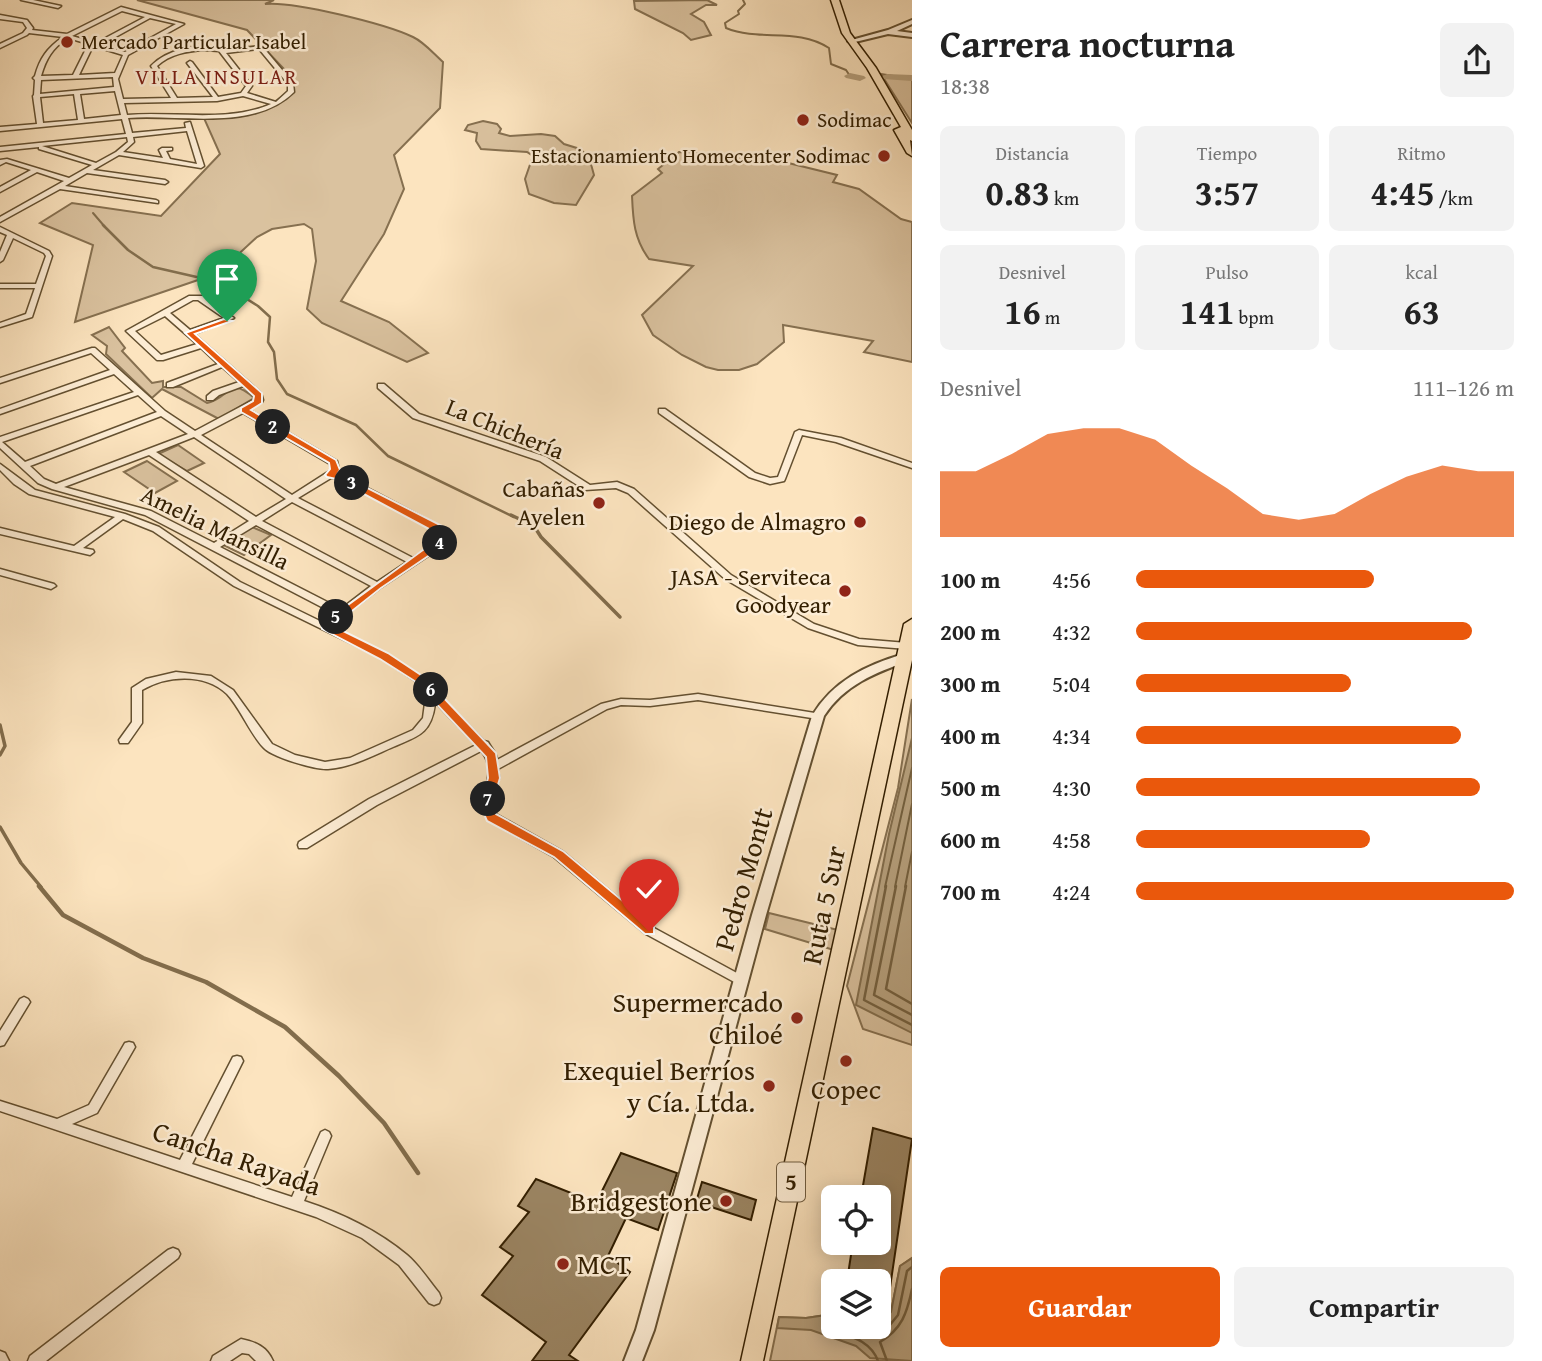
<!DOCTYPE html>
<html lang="es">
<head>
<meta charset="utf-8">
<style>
  :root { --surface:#fff; --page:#f2f2f2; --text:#222; --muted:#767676; --accent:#ea580c }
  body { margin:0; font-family:"Gentium Book Plus",serif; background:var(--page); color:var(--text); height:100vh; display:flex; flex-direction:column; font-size:26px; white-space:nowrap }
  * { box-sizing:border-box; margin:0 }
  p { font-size:23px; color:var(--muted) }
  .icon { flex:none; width:38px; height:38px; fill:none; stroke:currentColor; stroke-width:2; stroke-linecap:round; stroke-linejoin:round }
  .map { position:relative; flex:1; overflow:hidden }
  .details { display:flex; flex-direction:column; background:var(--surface); width:630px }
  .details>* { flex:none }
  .controls { position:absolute; left:821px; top:1185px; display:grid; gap:14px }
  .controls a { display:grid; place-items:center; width:70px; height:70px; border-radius:10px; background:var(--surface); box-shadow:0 4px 18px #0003; font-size:35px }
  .pin { position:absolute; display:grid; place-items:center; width:60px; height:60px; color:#fff; margin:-72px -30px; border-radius:50% 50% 50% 0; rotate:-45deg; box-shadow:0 0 7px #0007 }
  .pin .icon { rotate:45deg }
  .km { position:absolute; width:35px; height:35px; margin:-18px; border-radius:50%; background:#222; color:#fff; font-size:19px; line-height:35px; text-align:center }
  .round { display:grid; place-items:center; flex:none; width:74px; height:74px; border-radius:10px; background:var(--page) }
  .summary { display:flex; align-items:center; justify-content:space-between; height:119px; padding:0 28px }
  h1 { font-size:38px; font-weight:800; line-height:52px }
  .stats { display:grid; grid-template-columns:repeat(3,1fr); gap:10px; height:119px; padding:7px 28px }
  .stats div { display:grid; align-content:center; border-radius:10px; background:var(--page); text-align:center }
  .stats b { font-size:35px; font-weight:800 }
  .stats small { font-size:19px; font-weight:400 }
  .stats p { font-size:19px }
  .chart { height:196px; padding:14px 28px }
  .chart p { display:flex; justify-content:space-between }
  .chart svg { width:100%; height:126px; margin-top:7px; fill:var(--accent); opacity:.7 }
  .action { display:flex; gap:14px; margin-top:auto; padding:14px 28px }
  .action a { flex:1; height:80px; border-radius:10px; background:var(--accent); color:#fff; font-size:28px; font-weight:800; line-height:80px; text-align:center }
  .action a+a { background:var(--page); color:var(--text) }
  ul { padding:0 28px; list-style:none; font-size:23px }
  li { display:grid; grid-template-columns:112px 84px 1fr; align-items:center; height:52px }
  li i { height:18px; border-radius:9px; background:var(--accent) }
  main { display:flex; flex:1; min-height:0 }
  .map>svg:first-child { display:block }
  .green { fill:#dac29f; stroke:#867050; stroke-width:2 }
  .water { fill:#b7a17e; stroke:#826d4c; stroke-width:2 }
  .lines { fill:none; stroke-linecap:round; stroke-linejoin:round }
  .shore-far1 { stroke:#74603f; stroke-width:2 }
  .shore { stroke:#74603f; stroke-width:2.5 }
  .stream-far3 { stroke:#826d4c; stroke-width:2 }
  .stream-far2 { stroke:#826d4c; stroke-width:2.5 }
  .stream-far1 { stroke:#826d4c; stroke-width:3.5 }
  .stream { stroke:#826d4c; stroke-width:4.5 }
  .river { fill:#b7a17e; fill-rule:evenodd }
  .building { fill:#9b8563; stroke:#321e00; stroke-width:2 }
  .minor-casing { stroke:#645030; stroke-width:3 }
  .tertiary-casing { stroke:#645030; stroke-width:4 }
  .trunk-casing { stroke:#321e00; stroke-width:3 }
  .minor { fill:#fdedd5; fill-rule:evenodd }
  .tertiary { fill:#fdedd5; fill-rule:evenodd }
  .trunk { fill:#fce4bf; fill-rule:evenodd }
  .route { fill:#ea580c; stroke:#fff; stroke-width:2 }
  .poi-dot { fill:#8f2418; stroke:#fdedd5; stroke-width:2.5 }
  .labels { text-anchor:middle; stroke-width:5; stroke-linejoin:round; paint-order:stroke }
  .far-poi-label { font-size:21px; fill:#321e00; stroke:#fdedd5; text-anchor:start }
  .far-neighbourhood-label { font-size:21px; letter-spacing:2px; fill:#7a1f14; stroke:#fdedd5 }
  .shield { fill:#fdedd5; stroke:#6f5c40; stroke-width:2 }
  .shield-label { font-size:23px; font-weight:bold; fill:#321e00 }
  .street-label { font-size:24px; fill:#321e00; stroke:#fdedd5 }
  .poi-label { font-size:24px; fill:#321e00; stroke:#fdedd5; text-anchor:end }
  .near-street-label { font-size:28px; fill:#321e00; stroke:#fdedd5 }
  .near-poi-label { font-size:28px; fill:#321e00; stroke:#fdedd5; text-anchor:end }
</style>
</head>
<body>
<main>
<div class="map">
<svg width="912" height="1361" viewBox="0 0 912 1361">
  <rect width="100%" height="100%" fill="#fce4bf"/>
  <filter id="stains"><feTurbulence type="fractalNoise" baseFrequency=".00286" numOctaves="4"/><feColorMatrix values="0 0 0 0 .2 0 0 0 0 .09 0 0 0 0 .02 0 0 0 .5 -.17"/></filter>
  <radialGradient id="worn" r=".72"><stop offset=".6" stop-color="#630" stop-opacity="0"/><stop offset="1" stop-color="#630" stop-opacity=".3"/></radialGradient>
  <g class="green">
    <path d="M137,0H274L265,4C294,1 386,24 413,37C424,42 434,54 443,62L440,108L394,155L404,189L384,234L341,301L389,322L428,353L407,362L322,323L307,309L316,261L312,229L304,224L272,229L257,237L231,261L198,280L75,322L93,245L40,223L72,203L161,216L220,154L203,116C238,113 267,114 292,88L285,70L247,30Z"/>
    <path d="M707,0L717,5H706L691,14L704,22L711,35L691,40L683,33L635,9L634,1Z"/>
    <path d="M881,74L912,79V123Z"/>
    <path d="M483,121L497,124L501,129L499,133L510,136L541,134L555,136L564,144L580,149L589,157L594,175L576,205L554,203L529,194L525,179L533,156L527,152L481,149L476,141L477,133L465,130L468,125Z"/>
    <path d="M679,152L764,157L837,175L833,182L859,189L901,219L912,222V362L864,352L873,341L783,325L784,342L757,364L739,370H718L706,367L682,355L653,335L642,315L693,266L649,259C634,239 633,220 632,196L662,173L658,169Z"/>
    <path d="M109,327L125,348L122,351L152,383L163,381V387H181L207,403C230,398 229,375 254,398L219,419L162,389L152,398L106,354L107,346L92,335Z"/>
    <path d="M178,445L204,463L187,471L158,454Z"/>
    <path d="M147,461L177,481L155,493L124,472Z"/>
    <path d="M252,527L271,535L244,555L223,545Z"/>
    <path d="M912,699V1045L863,1029L847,986L898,788Z"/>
    <path d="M769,913L842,931L837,951L765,929Z"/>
    <path d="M912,1258V1361H770L779,1317L806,1318L833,1314V1326L882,1324L891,1312L900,1266Z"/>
  </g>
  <g class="water">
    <path d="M912,738V1033L856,1005L889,834Z"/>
    <path d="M912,1258V1361L870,1358L856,1346L811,1330L777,1328L779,1317L806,1318L833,1314V1326H878L891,1312L900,1266Z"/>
  </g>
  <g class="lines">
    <g class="shore-far1">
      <path d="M885,887L912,768"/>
      <path d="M895,887L912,804"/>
      <path d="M905,887L912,852"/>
    </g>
    <g class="shore">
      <path d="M886,886L864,1000L912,1025"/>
      <path d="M896,886L874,995L912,1015"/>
      <path d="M906,886L886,989L912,1004"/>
      <path d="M833,1320L825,1322L824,1326C844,1335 870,1338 878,1361"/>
      <path d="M873,1326L878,1331H885L898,1315L907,1271L912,1267"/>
      <path d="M887,1361L880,1342C902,1329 907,1313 912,1289"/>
    </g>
    <g class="stream-far3">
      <path d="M743,0L745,4L738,11L739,14L725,23L726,28C760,42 797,27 829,48L831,64L846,70L850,76"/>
      <path d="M93,213L105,227"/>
    </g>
    <path class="stream-far2" d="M103,225L128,250L153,267L201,278L231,289L258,306L270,317L268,342L274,352L277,379L287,394L356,425L388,456L514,517"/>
    <g class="stream-far1">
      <path d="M511,515L534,526L541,537L620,617"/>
      <path d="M0,725L5,746L0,755"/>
      <path d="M0,827L21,863L41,887"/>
    </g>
    <path class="stream" d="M39,886L63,915L143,958L206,982L285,1027L339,1076L384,1123L418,1173"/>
    <g class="river">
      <path d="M850,73L864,76L866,78L860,81L846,78L844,76Z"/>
      <path d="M887,74L912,75V81L883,79L881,77Z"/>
    </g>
  </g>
  <g class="building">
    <path d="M873,1128L912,1139L884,1328L878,1327V1281H847L853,1242H878V1197H861Z"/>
    <path d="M621,1153L677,1173L658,1230L626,1218L608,1256L630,1272L569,1355L578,1361H532L546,1342L482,1295L513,1256L500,1247L529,1212L518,1206L536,1179L596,1203Z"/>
    <path d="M702,1182L756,1200L751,1220L696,1202Z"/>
  </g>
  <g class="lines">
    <g class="minor-casing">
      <g id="minor">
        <path d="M21,0H33L61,6L58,8Z"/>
        <path d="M121,7L184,24L128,55L118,79L123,99L171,98L151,66C167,49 203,41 224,50L262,46L293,83L294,92C254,132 180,114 128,118L132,133L186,128L185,123L190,122L204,166L201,168L119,155L93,170L165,180L168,182L165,184L87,173L65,186L156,200L158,201V203L60,189L0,222V217L64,181L37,172L0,192V187L31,170L6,162L0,165V160L7,159L69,178L92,165L39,149V147L0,151V147L126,134L122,119L0,131V127L37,124L33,96L34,95L35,80L33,78L35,76C40,58 47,48 63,37L29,33L27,35L0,48V44L23,33L27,28L23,22L0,19V15L27,20L33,28L32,30L67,34ZM122,11L145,17L96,43L72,36ZM150,18L176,24L125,52L101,45ZM68,38L92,45L86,49L73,75L41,76C46,59 52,48 68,38ZM97,47L123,55L115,73L79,75L91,50ZM259,49L288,84V91L276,102L247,93L252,86L226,53ZM205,50L219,51L246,86L241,93L218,97L192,62L190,61L187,63L213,97L177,98L157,66C170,54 187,51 205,50ZM113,77L114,87L40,94L41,80ZM115,91L121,115L84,119L80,94ZM74,94L78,120L43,123L40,97ZM243,96L271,104C228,123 173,111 127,115L124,103L217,101ZM187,131L197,164L170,159L166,151L172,150V148H162L159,150L163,158L123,152L134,142L133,137ZM127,137L128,142L116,152L96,163L42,146Z"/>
        <path d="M0,227L49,251L52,256L32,317L0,327V323L26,314L35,288H0V284H36L46,256L44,253L13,238L3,260L0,262V252L7,235L0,232Z"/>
        <path d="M189,296H203L234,318L194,334L261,393L263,400L262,402L248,409L337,461L339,470L336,473L341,474L449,531L450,540L449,542L380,588L331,626L387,654L423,678L439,694L441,695L442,698L484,741L488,742C491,748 497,753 497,760L601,704L621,699L650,700L698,694L821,714L823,716L818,719L698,700L650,706L621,705L607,709L498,769L499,778L491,805L496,814L562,851L654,928L746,978L748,981L746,984L742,986L738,984L646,934L554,857L488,820L481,805C486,788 495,766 481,751L377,805L307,848H299L298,845L299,842L369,799L476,745L436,703L435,704C431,734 418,736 393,747C372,756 352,767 328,769C316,770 271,757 263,747C250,733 240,708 227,694C205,673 167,675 142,690V723L128,743H120L119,740L132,722V688L146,679L176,672L211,676L233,690L272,744L295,755L325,762L350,758L413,730L423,718L425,703L431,697L417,682L381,658L234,586L153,531L123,519L83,548L93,550L94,552L90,555L0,534V528L74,546L115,517L29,494L14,484L0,470V464L35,490L125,514L159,527L240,582L324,623L335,614L145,515L52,489L38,483L0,448V437L134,392L114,374L0,414V409L110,370L91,353L0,383V378L92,348H95L165,411L195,431L255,399L254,396L243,386L219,395L213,400H207V396L213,391L239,382L222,367L173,387H167V383L218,364L201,348L163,360H157L126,331ZM193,300H198L224,318L190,330L170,313ZM165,316L197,344L161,355L135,331ZM138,395L157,412L25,462L2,442ZM243,413L330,464L331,470L292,495L201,435ZM161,416L188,434L56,484L44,479L30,466ZM194,437L286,499L256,517L156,452ZM149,455L249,521L214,543L151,511L64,487ZM331,478H336L441,532L442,539L413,558L298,498ZM292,502L407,562L377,582L262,521ZM256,525L371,586L341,609L220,547Z"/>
        <path d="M378,384H384L419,414L546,457L590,485L617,482L634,489L731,575L814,624L859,639L907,643L912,646L907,649L858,645L808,628L725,579L628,493L616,488L585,490L540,461L413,418L378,388Z"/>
        <path d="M659,409H665L755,473L770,478L778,477L795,432L799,430L841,438L912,463V468L836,442L802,435L785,479L784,481L770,484L749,477L659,413Z"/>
        <path d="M0,569L54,584L56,586L51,589L0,575Z"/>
        <path d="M24,997L28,999L30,1002L4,1045L0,1046V1031L20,999Z"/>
        <path d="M129,1042L133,1043L135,1047L97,1113L72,1124L180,1160L233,1057L237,1056L241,1057L243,1061L192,1164L292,1197L321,1132L325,1130L329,1132L331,1136L304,1201C341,1213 377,1230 407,1255C419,1265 429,1281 439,1293L441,1298L439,1303L434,1305L429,1303L399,1265L362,1238L316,1217L0,1111V1101L57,1119L89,1105L125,1043Z"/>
        <path d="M173,1248L178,1250L180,1254L178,1258L46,1361H28L30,1356L168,1250Z"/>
        <path d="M241,1339C256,1342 267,1347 273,1361H256L249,1354L242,1353L230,1361H211L213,1356Z"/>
        <path d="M0,1351L5,1353L9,1361H0Z"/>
      </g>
    </g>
    <g class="tertiary-casing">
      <g id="tertiary">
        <path d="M912,20V24L897,31L912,33V37L888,34L851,43L848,41L888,30Z"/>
        <path d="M904,654L908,655L910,658L908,661C875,673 844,685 824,716L766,915L654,1330L642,1361H624L636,1330L752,915L812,716C833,681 866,665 904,654Z"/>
      </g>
    </g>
    <g class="trunk-casing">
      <g id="trunk">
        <path d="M831,0H839L850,33L876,68L912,130V141L910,140L912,156L907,153L894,130L901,127L867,68L842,33Z"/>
        <path d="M912,619V660L763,1361H741L904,624Z"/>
      </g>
    </g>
    <use href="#minor" class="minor"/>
    <use href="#tertiary" class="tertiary"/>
    <use href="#trunk" class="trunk"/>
  </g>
  <path class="route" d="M224,319L232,321L195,334L262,393V403L251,410L336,460L340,470L338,473L448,529L452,536L449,542L381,588L333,626L388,653L424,677L496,753L500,778L492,805L496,814L563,851L654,927V934H645L554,857L487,821L480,805L488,778L486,757L416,682L380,659L322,629V624L442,536L336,479L327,477L325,475L330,469L329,463L241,412V408L253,401L254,396L185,333Z"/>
  <g class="poi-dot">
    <circle cx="67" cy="42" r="7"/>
    <circle cx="803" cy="120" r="7"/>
    <circle cx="884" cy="156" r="7"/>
    <circle cx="599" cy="503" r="7"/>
    <circle cx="860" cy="522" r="7"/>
    <circle cx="845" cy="591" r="7"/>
    <circle cx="797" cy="1018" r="7"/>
    <circle cx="846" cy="1061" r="7"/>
    <circle cx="769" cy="1086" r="7"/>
    <circle cx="726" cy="1201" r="7"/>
    <circle cx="563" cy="1264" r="7"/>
  </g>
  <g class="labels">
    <g class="far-poi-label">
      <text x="81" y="49">Mercado Particular Isabel</text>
      <text x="817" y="127">Sodimac</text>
      <text x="870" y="163" text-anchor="end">Estacionamiento Homecenter Sodimac</text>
    </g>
    <g class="far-neighbourhood-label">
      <text x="217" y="84">VILLA INSULAR</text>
    </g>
    <rect class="shield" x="777" y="1162.5" width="28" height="39" rx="5"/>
    <g class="shield-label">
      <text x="791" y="1190">5</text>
    </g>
    <g class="street-label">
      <text transform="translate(505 429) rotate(22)" y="8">La Chichería</text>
      <text transform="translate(215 528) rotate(26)" y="8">Amelia Mansilla</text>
    </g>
    <g class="poi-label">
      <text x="585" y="497">Cabañas<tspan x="585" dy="28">Ayelen</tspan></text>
      <text x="846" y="530">Diego de Almagro</text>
      <text x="831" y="585">JASA - Serviteca<tspan x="831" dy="28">Goodyear</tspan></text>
    </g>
    <g class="near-street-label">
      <text transform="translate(743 879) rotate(-74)" y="10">Pedro Montt</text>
      <text transform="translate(823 905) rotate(-78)" y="10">Ruta 5 Sur</text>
      <text transform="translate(237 1158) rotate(19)" y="10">Cancha Rayada</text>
    </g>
    <g class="near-poi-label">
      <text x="783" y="1012">Supermercado<tspan x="783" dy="32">Chiloé</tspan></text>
      <text x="755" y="1080">Exequiel Berríos<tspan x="755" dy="32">y Cía. Ltda.</tspan></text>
      <text x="846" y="1099" text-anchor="middle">Copec</text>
      <text x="712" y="1211">Bridgestone</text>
      <text x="577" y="1274" text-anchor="start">MCT</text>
    </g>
  </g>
  <rect width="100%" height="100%" filter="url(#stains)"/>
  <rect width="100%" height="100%" fill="url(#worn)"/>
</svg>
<div class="controls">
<a><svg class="icon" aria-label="locate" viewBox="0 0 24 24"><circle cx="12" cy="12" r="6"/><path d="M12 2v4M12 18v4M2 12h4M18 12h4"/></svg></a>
<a><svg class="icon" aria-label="layers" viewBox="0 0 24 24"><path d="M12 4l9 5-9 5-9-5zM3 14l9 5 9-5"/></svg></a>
</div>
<div class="pin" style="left:227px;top:321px;background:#1e9e55"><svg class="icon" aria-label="arrive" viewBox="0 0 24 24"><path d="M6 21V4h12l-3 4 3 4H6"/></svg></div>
<div class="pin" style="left:649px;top:931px;background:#d93025"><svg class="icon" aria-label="check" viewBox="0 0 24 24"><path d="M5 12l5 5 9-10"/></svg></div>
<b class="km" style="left:273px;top:427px">2</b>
<b class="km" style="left:352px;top:483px">3</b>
<b class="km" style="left:440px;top:543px">4</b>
<b class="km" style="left:336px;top:617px">5</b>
<b class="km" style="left:431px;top:690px">6</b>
<b class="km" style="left:488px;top:799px">7</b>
</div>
<section class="details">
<div class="summary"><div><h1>Carrera nocturna</h1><p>18:38</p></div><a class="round"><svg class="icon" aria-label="share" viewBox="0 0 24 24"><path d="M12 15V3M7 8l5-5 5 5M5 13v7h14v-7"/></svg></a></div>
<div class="stats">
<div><p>Distancia</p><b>0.83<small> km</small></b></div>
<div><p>Tiempo</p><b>3:57</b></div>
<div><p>Ritmo</p><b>4:45<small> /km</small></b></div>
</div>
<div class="stats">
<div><p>Desnivel</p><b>16<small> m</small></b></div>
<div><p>Pulso</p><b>141<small> bpm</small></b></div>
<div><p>kcal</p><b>63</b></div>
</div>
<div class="chart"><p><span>Desnivel</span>111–126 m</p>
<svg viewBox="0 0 160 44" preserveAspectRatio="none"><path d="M0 44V21L10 21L20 15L30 8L40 6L50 6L60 10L70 19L80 27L90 36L100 38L110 36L120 29L130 23L140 19L150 21L160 21V44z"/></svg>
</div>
<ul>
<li><b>100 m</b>4:56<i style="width:63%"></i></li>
<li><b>200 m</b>4:32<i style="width:89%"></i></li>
<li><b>300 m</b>5:04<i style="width:57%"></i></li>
<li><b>400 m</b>4:34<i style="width:86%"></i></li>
<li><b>500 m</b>4:30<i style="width:91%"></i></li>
<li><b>600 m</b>4:58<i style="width:62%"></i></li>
<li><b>700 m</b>4:24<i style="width:100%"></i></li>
</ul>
<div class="action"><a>Guardar</a><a>Compartir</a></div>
</section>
</main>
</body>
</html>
